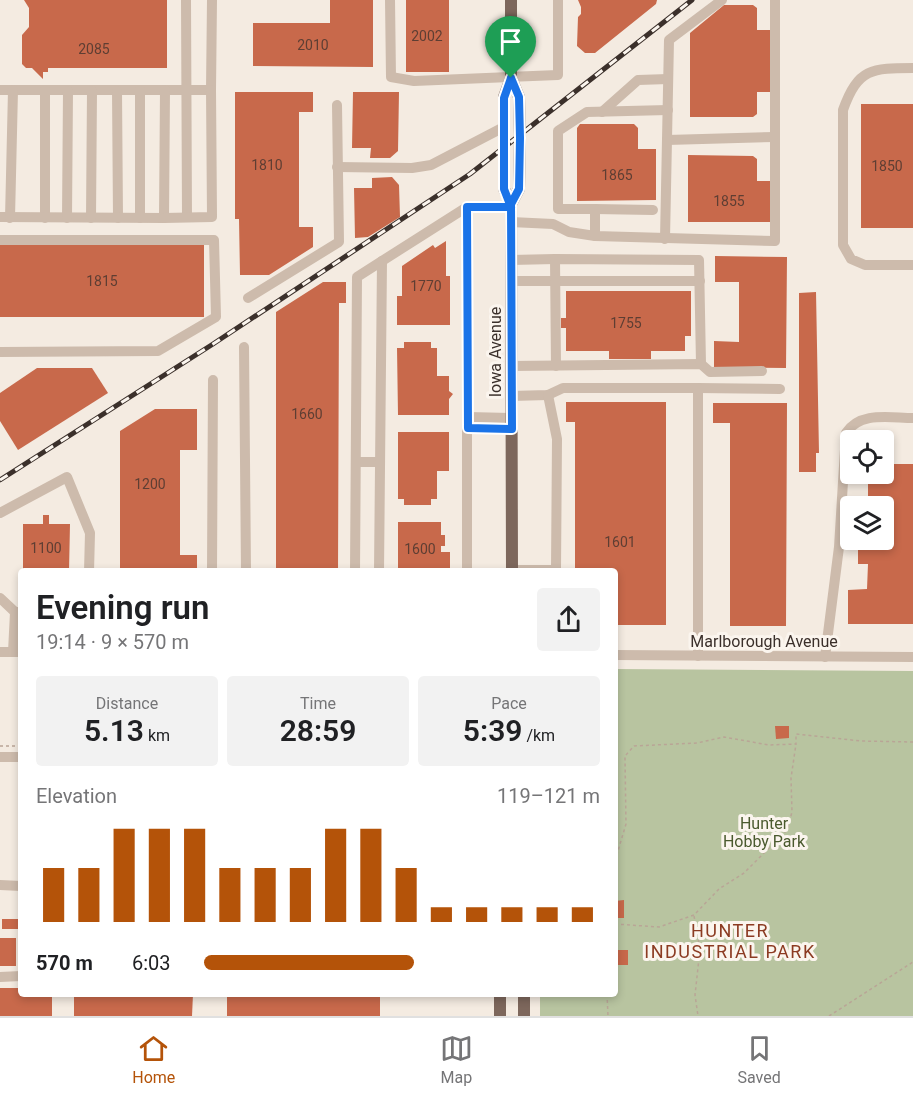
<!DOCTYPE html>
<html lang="en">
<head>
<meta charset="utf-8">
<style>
  :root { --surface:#fff; --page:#f2f2f2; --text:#202124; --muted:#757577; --line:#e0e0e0; --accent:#b45309 }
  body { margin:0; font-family:Roboto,sans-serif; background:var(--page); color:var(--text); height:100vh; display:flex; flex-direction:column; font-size:22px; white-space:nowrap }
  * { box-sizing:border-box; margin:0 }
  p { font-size:20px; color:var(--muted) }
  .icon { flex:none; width:33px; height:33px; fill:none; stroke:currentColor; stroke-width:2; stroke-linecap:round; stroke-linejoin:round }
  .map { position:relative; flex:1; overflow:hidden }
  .drawer { position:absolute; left:18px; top:568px; width:600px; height:429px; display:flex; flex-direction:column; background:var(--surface); border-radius:6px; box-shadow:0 3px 9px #0003 }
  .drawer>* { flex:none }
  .controls { position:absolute; left:840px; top:430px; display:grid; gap:12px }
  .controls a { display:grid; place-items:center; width:54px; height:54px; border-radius:6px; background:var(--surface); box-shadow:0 3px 9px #0003; font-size:30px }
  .pin { position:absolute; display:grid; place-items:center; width:51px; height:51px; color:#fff; margin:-62px -26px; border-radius:50% 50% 50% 0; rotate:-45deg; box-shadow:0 0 6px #0007 }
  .pin .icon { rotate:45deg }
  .round { display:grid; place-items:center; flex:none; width:63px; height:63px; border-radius:6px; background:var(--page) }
  .head { display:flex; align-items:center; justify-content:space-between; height:102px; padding:0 18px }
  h1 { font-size:33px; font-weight:600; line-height:45px }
  .figures { display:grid; grid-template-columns:repeat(3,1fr); gap:9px; height:102px; padding:6px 18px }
  .figures div { display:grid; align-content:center; border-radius:6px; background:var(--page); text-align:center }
  .figures b { font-size:30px; font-weight:600 }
  .figures small { font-size:16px; font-weight:400 }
  .figures p { font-size:16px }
  .chart { height:168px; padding:12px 18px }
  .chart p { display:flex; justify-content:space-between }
  .chart svg { width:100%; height:108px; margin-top:6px; stroke:var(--accent); stroke-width:6 }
  ul { padding:0 18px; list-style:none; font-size:20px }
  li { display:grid; grid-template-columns:96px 72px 1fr; align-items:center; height:45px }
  li i { height:15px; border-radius:8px; background:var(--accent) }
  .menu { display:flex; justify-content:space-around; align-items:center; height:84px; border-top:2px solid var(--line); background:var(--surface); font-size:16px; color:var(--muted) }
  .menu a { display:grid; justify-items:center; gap:3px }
  .menu .selected { color:var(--accent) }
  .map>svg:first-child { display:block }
  .green { fill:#b8c4a0 }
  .building { fill:#c8694b }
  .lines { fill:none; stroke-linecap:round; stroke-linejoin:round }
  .path { stroke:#b9a596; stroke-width:1.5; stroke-dasharray:3 3; stroke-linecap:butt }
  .minor { stroke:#cdbbac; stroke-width:10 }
  .major { stroke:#7d675c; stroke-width:12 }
  .rail-casing { stroke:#3b302b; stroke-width:5 }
  .rail { stroke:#fbf5ee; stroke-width:3; stroke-dasharray:9; stroke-linecap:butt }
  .route-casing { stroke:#fff; stroke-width:12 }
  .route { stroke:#1a73e8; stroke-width:8 }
  .labels { text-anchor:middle; stroke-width:6; stroke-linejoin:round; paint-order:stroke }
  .number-label { font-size:14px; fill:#5e3e33 }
  .street-label { font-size:16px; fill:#3b302b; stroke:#fbf5ee }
  .park-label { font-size:16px; fill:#4a5a2e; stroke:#fbf5ee }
  .neighbourhood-label { font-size:18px; letter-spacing:1.5px; fill:#8c3b22; stroke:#fbf5ee }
</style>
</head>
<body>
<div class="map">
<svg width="913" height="1016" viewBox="0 0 913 1016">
  <rect width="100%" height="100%" fill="#f4ebe1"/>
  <path class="green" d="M615,669L913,671V1016H540V995L615,994Z"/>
  <g class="building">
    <path d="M24,0H167V68H48V72H43V79L32,68H26L22,64V35L29,27V8Z"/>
    <path d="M330,0H373V67L253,66V23H330Z"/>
    <rect x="406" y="0" width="43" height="72"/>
    <path d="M578,0H657L656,4L595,53H585L577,46L578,17L581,14V7Z"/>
    <path d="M724,5H753L757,8V30H770V92H757V114L753,117H690V33Z"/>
    <path d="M235,92H313V112H299V227H313V247L269,275H240L239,219H235Z"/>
    <path d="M353,92H399L398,151L390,158H370L371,148H352Z"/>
    <rect x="861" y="104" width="52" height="124"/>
    <path d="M580,124H634L638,128V149H656V200L577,201V128Z"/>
    <path d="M688,155L753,156L757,159V181H770V222H688Z"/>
    <path d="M392,177L399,185L400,217L368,237L355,238L354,188H372V178Z"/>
    <path d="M446,241V276H450V325H397V296H402V266L433,245L435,248Z"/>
    <rect x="0" y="245" width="204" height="72"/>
    <path d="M715,256L787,257L786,368L714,367V341L739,342V282H715Z"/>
    <path d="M323,282H346V303H339L338,572H276V312Z"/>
    <path d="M566,291H691V336H685V351H651V359H609V351H566V328H561V318H566Z"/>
    <path d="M816,292L819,453H816V472H799V293Z"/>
    <path d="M404,342H431V348H437V376H449V391L453,394L449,399V415H398L397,348H404Z"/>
    <path d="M37,368H92L108,393L18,450L0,421V393Z"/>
    <path d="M566,402H666V625H615V572H575V422H566Z"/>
    <path d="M713,403H787L786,626H730V423H713Z"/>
    <path d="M155,409H197V450H180V555H197V572H120V431Z"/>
    <path d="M398,432H449V471H437V499H431V505H404V499H398Z"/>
    <rect x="859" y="436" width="26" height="5"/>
    <path d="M884,464H913V624H848V590L867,589L868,564H858V545H868V540H884V507H868V474H884Z"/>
    <path d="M43,515H49V524H70L69,572H23V524H43Z"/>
    <path d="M398,522H441V535H445V546H441V552H450V572H398Z"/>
    <path d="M775,726H789V738L776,739Z"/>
    <path d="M624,900V918H615V901Z"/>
    <rect x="2" y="919" width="16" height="10"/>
    <rect x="0" y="938" width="16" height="28"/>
    <rect x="615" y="950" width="13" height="15"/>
    <path d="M0,988H21V994H52V1016H0Z"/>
    <path d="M74,994H193L192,1016H74Z"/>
    <rect x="227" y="994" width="153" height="22"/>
  </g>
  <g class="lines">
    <g class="path">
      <path d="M0,746H21"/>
      <path d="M615,861L626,824L625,756L634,746L697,743L724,737L769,745L796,744V734L861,741L913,742"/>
      <path d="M694,916L700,949L695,995L698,1016"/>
      <path d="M615,924L659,927L694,915L719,889L744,873L787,830L792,812L791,778L796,744"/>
      <path d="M607,994L608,1016"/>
      <path d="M829,1016L913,962"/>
    </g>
    <g class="minor">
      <path d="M186,0L187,217"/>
      <path d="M390,0L391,77L414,81L558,75V0"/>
      <path d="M913,68C872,68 858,68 843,110V245L851,259L865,265H913"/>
      <path d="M0,90H211L212,0"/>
      <path d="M45,91V218"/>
      <path d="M117,91L118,218"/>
      <path d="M602,112L638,80L668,79"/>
      <path d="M667,140L775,137"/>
      <path d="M337,167L412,168L431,165L504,127"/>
      <path d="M595,209L653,210"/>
      <path d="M0,217L164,218L165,90"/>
      <path d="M10,218L13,90"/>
      <path d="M67,218L68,91"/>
      <path d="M91,218L92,91"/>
      <path d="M140,218V91"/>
      <path d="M164,218L212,217L211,90"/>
      <path d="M511,222L553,224L569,232L595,236L775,241V0"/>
      <path d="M595,236V209H558V131L587,112L668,110"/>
      <path d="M665,239L669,40L722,0"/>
      <path d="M0,240H214L216,317L158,351L0,352"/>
      <path d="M511,260L555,259"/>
      <path d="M382,261L467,207"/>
      <path d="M511,281H700"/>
      <path d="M248,298L339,242L337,105"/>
      <path d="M244,347L246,572"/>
      <path d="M511,366L701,364L710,372L762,371"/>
      <path d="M556,366L555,259L699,260L701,364"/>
      <path d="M698,388L780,389"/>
      <path d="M511,396L548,395L563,388H698V656"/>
      <path d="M468,417L511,418"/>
      <path d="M468,428L511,429"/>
      <path d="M356,462H379"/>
      <path d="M0,513L67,477L90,533L89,572"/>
      <path d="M512,570H556L557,439L548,395"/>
      <path d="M212,572L213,380"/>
      <path d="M355,572L357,277L382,261L379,572"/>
      <path d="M467,572V207H511"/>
      <path d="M0,598L15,612H21"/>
      <path d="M0,652H21"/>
      <path d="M13,652L15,612"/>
      <path d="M615,655L913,657"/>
      <path d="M825,657L839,547L846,433C860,411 890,418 913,418"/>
      <path d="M0,757H21"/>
      <path d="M0,885L21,886"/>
      <path d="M0,977L21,976"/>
    </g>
    <g class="major">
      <path d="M511,0V78L504,97V189L511,204L512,572"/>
      <path d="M511,78L519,97L520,138L519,189L511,204"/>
      <path d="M524,994V1016"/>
      <path d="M500,1016V994"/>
    </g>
    <g class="rail-casing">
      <path id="rail" d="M0,480L213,344L470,174L692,0"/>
    </g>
    <use href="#rail" class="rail"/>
  </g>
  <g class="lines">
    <g class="route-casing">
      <path id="route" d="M511,78L504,98V189L511,207H467L468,428L512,429L511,204L519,189L520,138L519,97L511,78"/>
    </g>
    <use href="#route" class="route"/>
  </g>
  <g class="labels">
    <g class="number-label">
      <text x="427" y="41">2002</text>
      <text x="313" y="50">2010</text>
      <text x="94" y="54">2085</text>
      <text x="267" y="170">1810</text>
      <text x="887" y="171">1850</text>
      <text x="617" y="180">1865</text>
      <text x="729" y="206">1855</text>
      <text x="102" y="286">1815</text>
      <text x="426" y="291">1770</text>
      <text x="626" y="328">1755</text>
      <text x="307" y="419">1660</text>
      <text x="150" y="489">1200</text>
      <text x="620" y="547">1601</text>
      <text x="46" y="553">1100</text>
      <text x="420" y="554">1600</text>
    </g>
    <g class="street-label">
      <text transform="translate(495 352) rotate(-90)" y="6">Iowa Avenue</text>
      <text x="764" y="647">Marlborough Avenue</text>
    </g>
    <g class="park-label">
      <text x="764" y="829">Hunter<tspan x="764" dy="18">Hobby Park</tspan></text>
    </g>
    <g class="neighbourhood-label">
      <text x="730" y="937">HUNTER<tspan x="730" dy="21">INDUSTRIAL PARK</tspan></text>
    </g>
  </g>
</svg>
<div class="controls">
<a><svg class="icon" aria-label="locate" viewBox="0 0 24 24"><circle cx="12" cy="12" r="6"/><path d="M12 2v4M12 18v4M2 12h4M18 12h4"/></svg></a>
<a><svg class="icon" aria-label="layers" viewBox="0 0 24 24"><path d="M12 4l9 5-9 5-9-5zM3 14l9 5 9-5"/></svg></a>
</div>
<div class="pin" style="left:511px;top:78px;background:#1e9e55"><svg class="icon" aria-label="arrive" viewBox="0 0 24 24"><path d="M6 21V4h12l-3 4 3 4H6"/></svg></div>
<section class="drawer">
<div class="head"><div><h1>Evening run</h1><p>19:14 · 9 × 570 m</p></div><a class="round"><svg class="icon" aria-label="share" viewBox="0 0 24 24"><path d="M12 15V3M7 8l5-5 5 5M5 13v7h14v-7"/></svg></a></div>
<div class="figures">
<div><p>Distance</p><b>5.13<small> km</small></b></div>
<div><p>Time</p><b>28:59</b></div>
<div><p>Pace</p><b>5:39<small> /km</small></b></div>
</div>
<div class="chart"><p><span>Elevation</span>119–121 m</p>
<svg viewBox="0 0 160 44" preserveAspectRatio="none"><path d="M5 44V22M15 44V22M25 44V6M35 44V6M45 44V6M55 44V22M65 44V22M75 44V22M85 44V6M95 44V6M105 44V22M115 44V38M125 44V38M135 44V38M145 44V38M155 44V38"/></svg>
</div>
<ul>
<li><b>570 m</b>6:03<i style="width:53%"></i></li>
</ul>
</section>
</div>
<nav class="menu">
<a class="selected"><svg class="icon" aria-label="home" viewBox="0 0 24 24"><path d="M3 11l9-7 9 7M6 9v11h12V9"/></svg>Home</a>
<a><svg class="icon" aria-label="map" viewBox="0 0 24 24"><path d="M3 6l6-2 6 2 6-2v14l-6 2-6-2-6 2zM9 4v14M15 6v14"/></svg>Map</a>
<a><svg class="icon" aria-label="saved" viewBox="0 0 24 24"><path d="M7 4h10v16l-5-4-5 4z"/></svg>Saved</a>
</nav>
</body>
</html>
